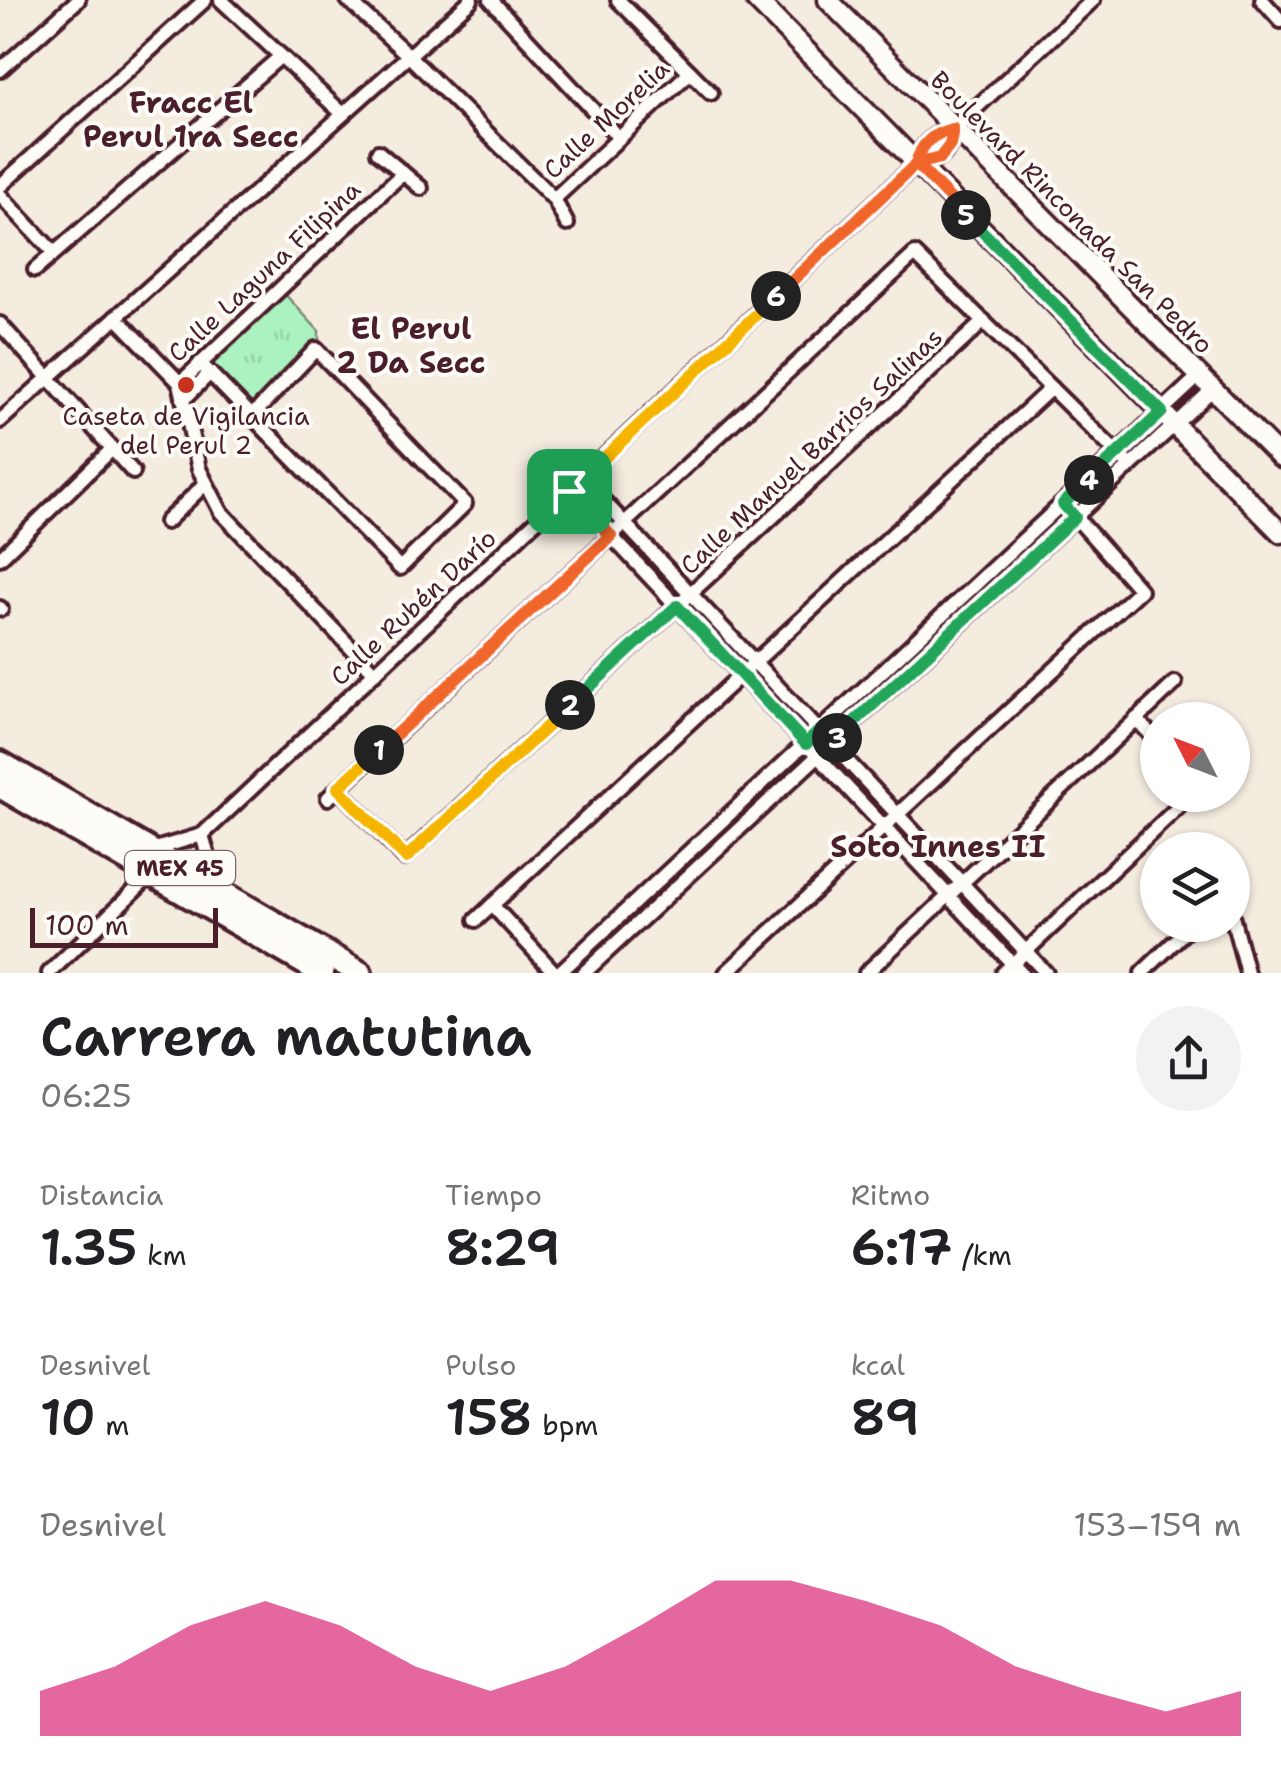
<!DOCTYPE html>
<html lang="es">
<head>
<meta charset="utf-8">
<style>
  :root { --surface:#fff; --page:#f2f2f2; --text:#202124; --muted:#757577; --accent:#db2777 }
  body { margin:0; font-family:"Shantell Sans",sans-serif; background:var(--page); color:var(--text); height:100vh; display:flex; flex-direction:column; font-size:38px; white-space:nowrap }
  * { box-sizing:border-box; margin:0 }
  p { font-size:32px; color:var(--muted) }
  .icon { flex:none; width:55px; height:55px; fill:none; stroke:currentColor; stroke-width:2; stroke-linecap:round; stroke-linejoin:round }
  .map { position:relative; height:973px; overflow:hidden }
  .side { display:flex; flex-direction:column; background:var(--surface); flex:1 }
  .side>* { flex:none }
  .needle { width:65px; rotate:312deg }
  .buttons { position:absolute; left:1140px; top:702px; display:grid; gap:20px }
  .buttons a { display:grid; place-items:center; width:110px; height:110px; border-radius:50%; background:var(--surface); box-shadow:0 2px 8px #0004; font-size:50px }
  .scale { position:absolute; left:30px; bottom:25px; width:188px; box-sizing:border-box; padding-left:10px; border:5px solid #4a1f2b; border-top:0; font-size:28px; line-height:35px; white-space:nowrap; color:#4a1f2b; -webkit-text-stroke:8px #fdfcf7; paint-order:stroke }
  .pin { position:absolute; display:grid; place-items:center; width:85px; height:85px; color:#fff; margin:-42px; border-radius:20px; box-shadow:0 5px 15px #0006 }
  .km { position:absolute; width:50px; height:50px; margin:-25px; border-radius:50%; background:#222; color:#fff; font-size:28px; line-height:50px; text-align:center }
  .round { display:grid; place-items:center; flex:none; width:105px; height:105px; border-radius:52px; background:var(--page) }
  .headline { display:flex; align-items:center; justify-content:space-between; height:170px; padding:0 40px }
  h1 { font-size:55px; font-weight:600; line-height:75px }
  .figures { display:grid; grid-template-columns:repeat(3,1fr); gap:15px; height:170px; padding:10px 40px }
  .figures div { display:grid; align-content:center }
  .figures b { font-size:50px; font-weight:600 }
  .figures small { font-size:28px; font-weight:400 }
  .figures p { font-size:28px }
  .chart { height:280px; padding:20px 40px }
  .chart p { display:flex; justify-content:space-between }
  .chart svg { width:100%; height:180px; margin-top:10px; fill:var(--accent); opacity:.7 }
  .map>svg:first-child { display:block }
  .park { fill:url(#park-tufts); stroke:#7a8875; stroke-width:2.5 }
  .lines { fill:none; stroke-linecap:round; stroke-linejoin:round }
  .minor-casing { stroke:#4a1f2b; stroke-width:20 }
  .tertiary-casing { stroke:#4a1f2b; stroke-width:25 }
  .trunk-casing { stroke:#4a1f2b; stroke-width:30 }
  .minor { stroke:#fdfcf7; stroke-width:12 }
  .tertiary { stroke:#fdfcf7; stroke-width:18 }
  .trunk { stroke:#fdfcf7; stroke-width:22 }
  .split-1-casing { stroke:#fff; stroke-width:20 }
  .split-2-casing { stroke:#fff; stroke-width:20 }
  .split-3-casing { stroke:#fff; stroke-width:20 }
  .split-4-casing { stroke:#fff; stroke-width:20 }
  .split-5-casing { stroke:#fff; stroke-width:20 }
  .split-6-casing { stroke:#fff; stroke-width:20 }
  .split-7-casing { stroke:#fff; stroke-width:20 }
  .split-1 { stroke:#f0652b; stroke-width:12 }
  .split-2 { stroke:#f5b400; stroke-width:12 }
  .split-3 { stroke:#22a559; stroke-width:12 }
  .split-4 { stroke:#22a559; stroke-width:12 }
  .split-5 { stroke:#22a559; stroke-width:12 }
  .split-6 { stroke:#f0652b; stroke-width:12 }
  .split-7 { stroke:#f5b400; stroke-width:12 }
  .poi-dot { fill:#c8321e; stroke:#fdfcf7; stroke-width:4 }
  .labels { text-anchor:middle; stroke-width:8; stroke-linejoin:round; paint-order:stroke }
  .shield { fill:#fdfcf7; stroke:#806168; stroke-width:2.5 }
  .shield-label { font-size:22px; font-weight:bold; fill:#4a1f2b }
  .street-label { font-size:25px; fill:#4a1f2b; stroke:#fdfcf7 }
  .poi-label { font-size:25px; fill:#4a1f2b; stroke:#fdfcf7 }
  .quarter-label { font-size:30px; font-weight:bold; fill:#4a1f2b; stroke:#fdfcf7 }
</style>
</head>
<body>
<div class="map">
<svg width="1281" height="973" viewBox="0 0 1281 973">
  <defs>
    <pattern id="park-tufts" width="24" height="20" patternUnits="userSpaceOnUse" patternTransform="scale(2.5)"><rect width="24" height="20" fill="#aaf2bf"/><path d="M3 7l-1-3M5 7V3M7 7l1-3M15 17l-1-3M17 17v-4M19 17l1-3" fill="none" stroke="#94cfa4"/></pattern>
  </defs>
  <rect width="100%" height="100%" fill="#f5ece0"/>
  <filter id="ink" filterUnits="userSpaceOnUse"><feTurbulence type="fractalNoise" baseFrequency=".01" numOctaves="2"/><feDisplacementMap in="SourceGraphic" scale="20" xChannelSelector="R" yChannelSelector="G"/><feConvolveMatrix kernelMatrix="1 2 1 2 8 2 1 2 1" color-interpolation-filters="sRGB"/></filter>
  <g filter="url(#ink)">
    <path class="park" d="M282,291L319,331V342L254,408L206,363Z"/>
    <g class="lines">
      <g class="minor-casing">
        <g id="minor">
          <path d="M221,0L343,114"/>
          <path d="M348,0L409,56L554,199L567,224"/>
          <path d="M491,0L619,138"/>
          <path d="M618,0L711,93"/>
          <path d="M1262,0L1281,21"/>
          <path d="M0,70L78,0"/>
          <path d="M378,152L421,188"/>
          <path d="M916,164C939,164 952,151 953,129"/>
          <path d="M0,186L205,0"/>
          <path d="M0,195L54,253"/>
          <path d="M554,199L690,72"/>
          <path d="M35,270L281,56"/>
          <path d="M116,317L180,383"/>
          <path d="M0,324L133,472"/>
          <path d="M200,363L400,568L465,504L316,349L252,416"/>
          <path d="M180,383L199,469L221,512L375,673"/>
          <path d="M180,383L403,173"/>
          <path d="M183,400L210,373"/>
          <path d="M0,421L471,0"/>
          <path d="M582,478L1046,973"/>
          <path d="M569,491L1021,973"/>
          <path d="M166,522L205,484"/>
          <path d="M0,558L112,449"/>
          <path d="M0,608L1,609"/>
          <path d="M1136,719L1158,742"/>
          <path d="M338,788L405,858L984,321"/>
          <path d="M328,798L915,254L1130,466"/>
          <path d="M202,835L218,890"/>
          <path d="M152,850L202,835L916,164C921,144 933,133 953,129L1093,0"/>
          <path d="M492,905L555,973"/>
          <path d="M1232,916L1247,973"/>
          <path d="M476,920L1051,388"/>
          <path d="M49,973L152,874"/>
          <path d="M559,973L1199,376"/>
          <path d="M584,973L1213,389"/>
          <path d="M726,973L1140,590L1072,513"/>
          <path d="M866,973L1175,683"/>
          <path d="M1003,973L1191,795"/>
          <path d="M1142,973L1192,925"/>
        </g>
      </g>
      <g class="tertiary-casing">
        <g id="tertiary">
          <path d="M756,0L1281,533"/>
          <path d="M828,0L1281,458"/>
        </g>
      </g>
      <g class="trunk-casing">
        <g id="trunk">
          <path d="M0,763L360,973"/>
          <path d="M0,786L322,973"/>
        </g>
      </g>
      <use href="#minor" class="minor"/>
      <use href="#tertiary" class="tertiary"/>
      <use href="#trunk" class="trunk"/>
    </g>
  </g>
  <g class="lines" filter="url(#ink)">
    <g class="split-1-casing">
      <path id="split-1" d="M379,750L611,536L569,491"/>
    </g>
    <g class="split-2-casing">
      <path id="split-2" d="M379,750L338,788L406,858L570,705"/>
    </g>
    <g class="split-3-casing">
      <path id="split-3" d="M570,705L677,606L806,744L819,731L831,744L837,738"/>
    </g>
    <g class="split-4-casing">
      <path id="split-4" d="M837,738L1075,517L1063,504L1089,480"/>
    </g>
    <g class="split-5-casing">
      <path id="split-5" d="M966,215L1162,412L1089,480"/>
    </g>
    <g class="split-6-casing">
      <path id="split-6" d="M776,296L916,164L940,158L950,145L953,129C933,133 921,144 916,164L966,215"/>
    </g>
    <g class="split-7-casing">
      <path id="split-7" d="M569,491L776,296"/>
    </g>
    <use href="#split-1" class="split-1"/>
    <use href="#split-2" class="split-2"/>
    <use href="#split-3" class="split-3"/>
    <use href="#split-4" class="split-4"/>
    <use href="#split-5" class="split-5"/>
    <use href="#split-6" class="split-6"/>
    <use href="#split-7" class="split-7"/>
  </g>
  <circle class="poi-dot" cx="186" cy="385" r="10"/>
  <g class="labels">
    <rect class="shield" x="125" y="851" width="110" height="34" rx="8"/>
    <g class="shield-label">
      <text x="180" y="876">MEX 45</text>
    </g>
    <g class="street-label">
      <text transform="translate(606 119) rotate(-43)" y="9">Calle Morelia</text>
      <text transform="translate(1072 212) rotate(45)" y="9">Boulevard Rinconada San Pedro</text>
      <text transform="translate(264 271) rotate(-43)" y="9">Calle Laguna Filipina</text>
      <text transform="translate(811 451) rotate(-43)" y="9">Calle Manuel Barrios Salinas</text>
      <text transform="translate(413 607) rotate(-43)" y="9">Calle Rubén Darío</text>
    </g>
    <g class="poi-label">
      <text x="186" y="425">Caseta de Vigilancia<tspan x="186" dy="29">del Perul 2</tspan></text>
    </g>
    <g class="quarter-label">
      <text x="191" y="113">Fracc El<tspan x="191" dy="34">Perul 1ra Secc</tspan></text>
      <text x="411" y="339">El Perul<tspan x="411" dy="34">2 Da Secc</tspan></text>
      <text x="938" y="857">Soto Innes II</text>
    </g>
  </g>
</svg>
<div class="buttons">
<a><svg class="needle" viewBox="-14 -14 28 28"><path d="M0-13l5 13h-10z" fill="#e53935"/><path d="M0 13l5-13h-10z" fill="#757577"/></svg></a>
<a><svg class="icon" aria-label="layers" viewBox="0 0 24 24"><path d="M12 4l9 5-9 5-9-5zM3 14l9 5 9-5"/></svg></a>
</div>
<div class="scale">100 m</div>
<div class="pin" style="left:569px;top:491px;background:#1e9e55"><svg class="icon" aria-label="arrive" viewBox="0 0 24 24"><path d="M6 21V4h12l-3 4 3 4H6"/></svg></div>
<b class="km" style="left:379px;top:750px">1</b>
<b class="km" style="left:570px;top:705px">2</b>
<b class="km" style="left:837px;top:738px">3</b>
<b class="km" style="left:1089px;top:480px">4</b>
<b class="km" style="left:966px;top:215px">5</b>
<b class="km" style="left:776px;top:296px">6</b>
</div>
<section class="side">
<div class="headline"><div><h1>Carrera matutina</h1><p>06:25</p></div><a class="round"><svg class="icon" aria-label="share" viewBox="0 0 24 24"><path d="M12 15V3M7 8l5-5 5 5M5 13v7h14v-7"/></svg></a></div>
<div class="figures">
<div><p>Distancia</p><b>1.35<small> km</small></b></div>
<div><p>Tiempo</p><b>8:29</b></div>
<div><p>Ritmo</p><b>6:17<small> /km</small></b></div>
</div>
<div class="figures">
<div><p>Desnivel</p><b>10<small> m</small></b></div>
<div><p>Pulso</p><b>158<small> bpm</small></b></div>
<div><p>kcal</p><b>89</b></div>
</div>
<div class="chart"><p><span>Desnivel</span>153–159 m</p>
<svg viewBox="0 0 160 44" preserveAspectRatio="none"><path d="M0 44V33L10 27L20 17L30 11L40 17L50 27L60 33L70 27L80 17L90 6L100 6L110 11L120 17L130 27L140 33L150 38L160 33V44z"/></svg>
</div>
</section>
</body>
</html>
